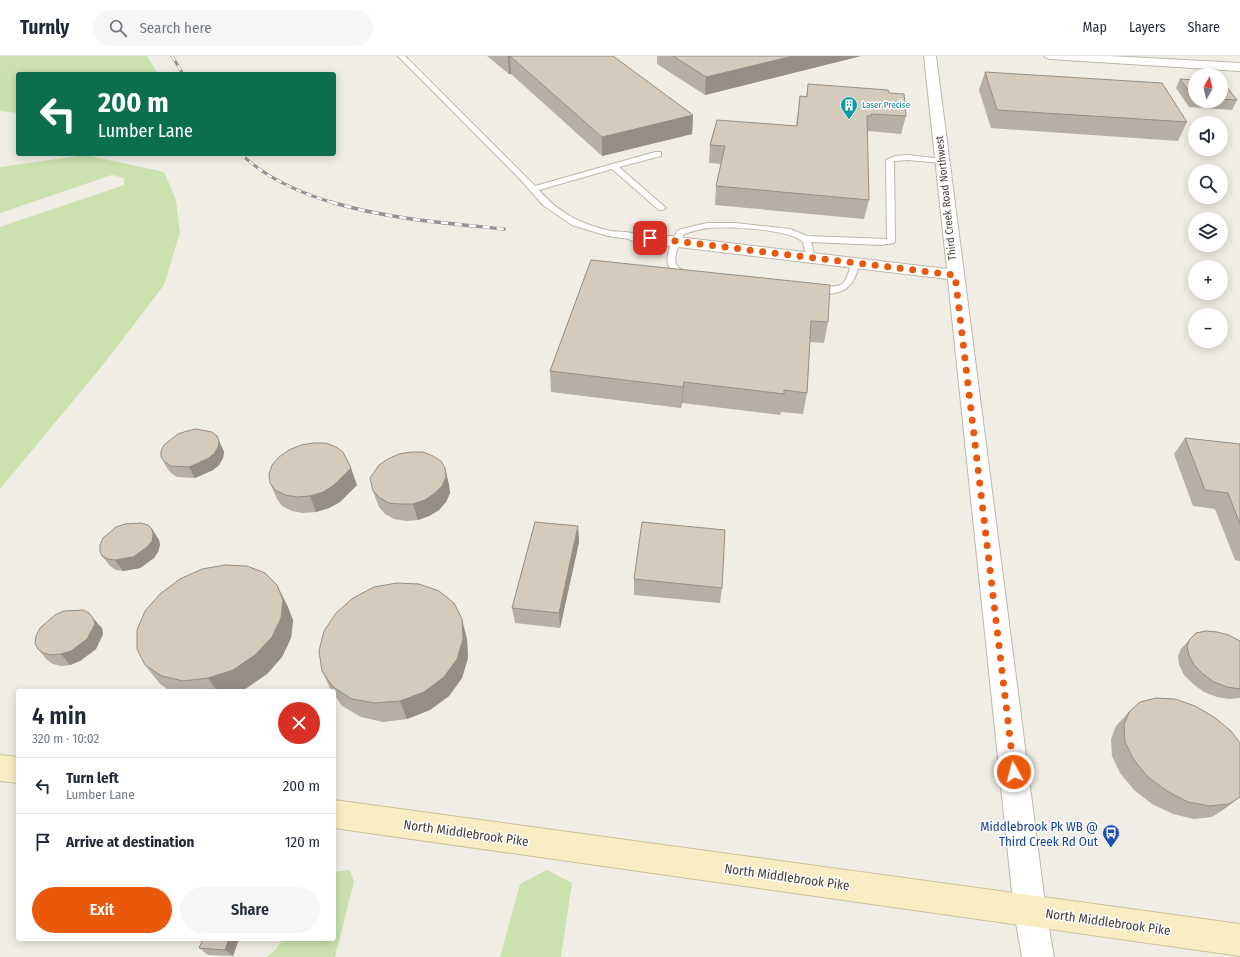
<!DOCTYPE html>
<meta charset="utf-8">
<style>
:root{--surface:#fff;--page:#f6f6f7;--text:#1f2937;--muted:#747a83;--line:#e0e1e3;--accent:#ea580c}
body{margin:0;font-family:"Fira Sans Condensed",sans-serif;background:var(--page);color:var(--text);height:100vh;display:flex;flex-direction:column;font-size:15px;white-space:nowrap}
*{box-sizing:border-box;margin:0}
p{font-size:13px;color:var(--muted)}
.icon{flex:none;width:22px;height:22px;fill:none;stroke:currentColor;stroke-width:2;stroke-linecap:round;stroke-linejoin:round}
.map{position:relative;flex:1;overflow:hidden}
.details{position:absolute;left:16px;top:633px;width:320px;height:252px;display:flex;flex-direction:column;background:var(--surface);border-radius:4px;box-shadow:0 2px 10px #0003}
.details>*{flex:none}
.guide{position:absolute;left:16px;top:16px;width:320px;height:84px;border-radius:4px;box-shadow:0 2px 10px #0003;background:#0b6e4f;color:#fff;overflow:hidden}
.needle{width:26px;rotate:8deg}
.controls{position:absolute;left:1188px;top:12px;display:grid;gap:8px}
.controls a{display:grid;place-items:center;width:40px;height:40px;border-radius:50%;background:var(--surface);box-shadow:0 2px 10px #0003;font-size:20px}
.pin{position:absolute;display:grid;place-items:center;width:34px;height:34px;color:#fff;margin:-17px;border-radius:8px;box-shadow:0 2px 6px #0006}
.me{position:absolute;width:44px;margin:-22px;rotate:353deg;stroke-linejoin:round;filter:drop-shadow(0 0 3px #0008)}
.turn{display:flex;align-items:center;gap:14px;height:84px;padding:0 16px;font-size:18px}
.turn .icon{width:52px;height:52px;stroke-width:2.5}
.turn b{display:block;font-size:28px;line-height:34px}
.round{display:grid;place-items:center;flex:none;width:42px;height:42px;border-radius:21px;background:var(--page)}
.headline{display:flex;align-items:center;justify-content:space-between;height:68px;padding:0 16px}
h1{font-size:24px;font-weight:600;line-height:30px}
.button{display:flex;gap:8px;margin-top:auto;padding:8px 16px}
.button a{flex:1;height:46px;border-radius:24px;background:var(--accent);color:#fff;font-size:16px;font-weight:600;line-height:46px;text-align:center}
.button a+a{background:var(--page);color:var(--text)}
ul{padding:0;list-style:none}
li{display:flex;align-items:center;gap:12px;height:56px;padding:0 16px;border-top:1px solid var(--line)}
li div{flex:1}
li b{display:block;font-size:15px}
li em{font-style:normal}
header{display:flex;align-items:center;gap:24px;box-sizing:border-box;height:56px;padding:0 20px;background:var(--surface);border-bottom:1px solid var(--line)}
header strong{font-size:19px}
nav{display:flex;gap:22px;margin-inline-start:auto;font-size:14px}
.search{width:280px;height:36px;background:var(--page);display:flex;align-items:center;gap:10px;box-sizing:border-box;padding:0 14px;border-radius:22px;color:var(--muted);font-size:15px}
.map>svg:first-child{display:block}
.green{fill:#cbe2af}
.lines{fill:none;stroke-linecap:round;stroke-linejoin:round}
.lane-casing{stroke:#beb7aa;stroke-width:2}
.street-casing{stroke:#beb7aa;stroke-width:2}
.secondary-casing{stroke:#cdc096;stroke-width:2}
.lane{fill:#fff;fill-rule:evenodd}
.street{fill:#fff;fill-rule:evenodd}
.secondary{fill:#faedc4;fill-rule:evenodd}
.rail-far1-casing{stroke:#939393;stroke-width:3}
.rail-casing{stroke:#939393;stroke-width:3.5}
.rail-far1{stroke:#fff;stroke-width:2;stroke-dasharray:5.5;stroke-linecap:butt}
.rail{stroke:#fff;stroke-width:2.5;stroke-dasharray:7;stroke-linecap:butt}
.wall{fill:#b6afa3}
.shaded-wall{fill:#948e84}
.building{fill:#d4cbbd;stroke:#948e84}
.route{stroke:#ea580c;stroke-width:7;stroke-dasharray:0 12.6}
.labels{text-anchor:middle;dominant-baseline:central;stroke-width:3;stroke-linejoin:round;paint-order:stroke}
.far-culture-label{font-size:9px;fill:#0d838f;stroke:#fff;text-anchor:start}
.street-label{font-size:11px;fill:#423d34;stroke:#fff}
.near-transit-label{font-size:13px;fill:#164399;stroke:#fff;text-anchor:end}
.near-street-label{font-size:13px;fill:#423d34;stroke:#fff}
</style>
<header>
<strong>Turnly</strong>
<div class="search"><svg class="icon" aria-label="search" viewBox="0 0 24 24"><circle cx="10" cy="10" r="6"/><path d="M15 15l6 6"/></svg>Search here</div>
<nav><a>Map</a><a>Layers</a><a>Share</a></nav>
</header>
<div class="map">
<svg width="1240" height="901" viewBox="0 0 1240 901">
<rect width="100%" height="100%" fill="#f0ede4"/>
<g class="green">
<path d="M0,0h147l11,18h-140v39l-18,-2z"/>
<path d="M85,99l79,17 12,28 4,32 -16,53 -58,76 -106,128v-262l124,-42v-7l-12,-3 -112,38v-46z"/>
<path d="M350,814l4,12 -19,75h-68l9,-8 7,-10h51v-67z"/>
<path d="M547,814l25,13 -11,74h-61l20,-73z"/>
</g>
<g class="lines">
<g class="lane-casing">
<g id="lane">
<path d="M398,0h7l130,130 120,-34h6v4l-42,11 47,41 -4,2h-3l-47,-41 -73,21c20,23 40,33 68,40 10,3 26,0 33,7l-4,3 -28,-4 -36,-11 -29,-20 -24,-27z"/>
<path d="M908,99l34,4 4,2 -4,2 -34,-3 -14,1 1,80 -1,2 -12,2 -71,-3 4,16 -4,3 -4,-3 -4,-16c-14,-13 -75,-16 -94,-14 -9,1 -17,3 -25,6 -4,8 -14,27 -5,34 4,3 9,3 13,4l2,2 -2,2c-4,1 -8,0 -12,-1 -22,-6 -10,-32 -2,-45l29,-7h28l55,6 17,7 80,3 -1,-79 9,-4z"/>
<path d="M855,204l4,3c-4,27 -21,35 -47,29l-2,-2 2,-2c23,-6 32,9 39,-25z"/>
</g>
</g>
<g class="street-casing">
<g id="street">
<path d="M924,0h12l110,855 8,46h-32l-8,-46 -66,-632 -312,-37 -6,-2 -2,-3 2,-3 6,-2 311,37z"/>
<path d="M1044,0h66l130,7v8l-190,-12 -4,-1z"/>
</g>
</g>
<g class="secondary-casing">
<g id="secondary">
<path d="M0,699l18,2v26l-18,-2z"/>
<path d="M334,744l906,124v32l-906,-128z"/>
</g>
</g>
<use href="#lane" class="lane"/>
<use href="#street" class="street"/>
<use href="#secondary" class="secondary"/>
<g class="rail-far1-casing">
<g id="rail-far1">
<path d="M172,0l11,18"/>
<path d="M241,98c26,25 59,39 93,49"/>
</g>
</g>
<g class="rail-casing">
<path id="rail" d="M331,146c56,17 115,21 173,27"/>
</g>
<use href="#rail-far1" class="rail-far1"/>
<use href="#rail" class="rail"/>
</g>
<g class="wall">
<path d="M487,0h126l80,59 -1,19 -90,22 -91,-82h-2z"/>
<path d="M657,0h204l-156,39 -48,-31z"/>
<path d="M985,16l202,50 -9,19 -187,-13 -12,-38z"/>
<path d="M1180,23l15,1v21h26v-20l16,19 -5,10 -43,-3 -13,-19z"/>
<path d="M808,28l81,9 17,23 -5,18 -33,-3 -1,3 2,66 -5,19 -149,-14 1,-19 5,-22 -12,-1 1,-18 86,-19 4,-30 6,1z"/>
<path d="M591,204l237,62 -4,21 -14,-1 -3,51 -4,21 -22,-2 -1,3 -98,-12 -1,5 -130,-16 -1,-21z"/>
<path d="M1185,382l55,6v117l-5,-1 -20,-51 -22,-3 -19,-52z"/>
<path d="M222,391l2,5 -1,6 -4,7 -6,5 -18,8 -18,-1 -6,-4 -4,-5 -6,-11z"/>
<path d="M445,412l4,17 1,8 -4,9 -7,8 -10,6 -11,4 -12,1 -12,-2 -9,-5 -6,-7 -6,-16z"/>
<path d="M270,427l87,2 -17,17 -11,6 -13,4 -13,1 -11,-2 -10,-5 -5,-7z"/>
<path d="M578,470l1,16 -19,86 -45,-5 -3,-15z"/>
<path d="M152,473l7,11 1,5 -2,7 -4,6 -14,10 -17,3 -7,-1 -6,-4 -8,-10z"/>
<path d="M634,523l88,9 -2,15 -86,-8z"/>
<path d="M287,549l6,15 -2,18 -9,19 -15,17 -22,15 -6,2h-69l-10,-7 -15,-19z"/>
<path d="M102,572l1,6 -7,15 -16,12 -10,4 -9,1 -8,-2 -6,-4 -9,-11z"/>
<path d="M467,583l1,19 -6,20 -13,18 -19,14 -23,9 -24,3 -22,-5 -19,-11 -8,-12v-3h-2l-1,-1 -9,-19z"/>
<path d="M1190,583l50,2v57l-11,1 -12,-2 -13,-5 -11,-8 -9,-9 -5,-10 -1,-9 3,-7z"/>
<path d="M1129,656l111,85 -15,11 -13,9 -18,2 -21,-5 -21,-10 -18,-14 -14,-17 -8,-17 -1,-17 5,-13z"/>
<path d="M239,883l-6,17 -25,-1 -9,-7z"/>
</g>
<g class="shaded-wall">
<path d="M510,0l1,18h-2l-1,-17z"/>
<path d="M793,0h68l-156,39 1,-18z"/>
<path d="M693,59l-1,19 -90,22v-19z"/>
<path d="M684,326l-2,21 -1,5 2,-21z"/>
<path d="M217,380l7,16 -1,6 -4,7 -6,5 -18,8 -6,-11z"/>
<path d="M351,412l6,17 -17,17 -11,6 -13,4 -6,-16z"/>
<path d="M445,412l4,17 1,8 -4,9 -7,8 -10,6 -11,4 -5,-16z"/>
<path d="M578,470l1,16 -19,86 -1,-15z"/>
<path d="M152,473l7,11 1,5 -2,7 -4,6 -14,10 -17,3 -8,-11z"/>
<path d="M277,529l10,20 6,15 -2,18 -9,19 -15,17 -22,15 -6,2h-22l-9,-13z"/>
<path d="M93,562l9,10 1,6 -7,15 -16,12 -10,4 -9,-11z"/>
<path d="M462,563l5,20 1,19 -6,20 -13,18 -19,14 -23,9 -7,-18z"/>
<path d="M1240,741l-15,11 -13,9 17,-13z"/>
<path d="M229,883h10l-6,17 -8,-6z"/>
</g>
<g class="building">
<path d="M507,0h106l80,59 -91,22 -92,-81 -2,1z"/>
<path d="M673,0h120l-87,21z"/>
<path d="M985,16l177,11 25,39 -190,-12z"/>
<path d="M1180,23l15,1v18h-1z"/>
<path d="M1221,25h1l15,19 -16,-1z"/>
<path d="M808,28l80,6 1,3 15,1 2,22 -35,-2v2h-4l2,84 -153,-14 9,-40 -15,-1 7,-25 80,6 3,-30 7,1z"/>
<path d="M591,204l239,25 -2,37 -17,-1 -4,72 -23,-3v4l-100,-12 -1,5 -133,-16z"/>
<path d="M196,373l16,3 5,4 2,5 -1,6 -4,7 -7,5 -18,8 -18,-1 -6,-4 -4,-5v-6l3,-6 14,-11 9,-3z"/>
<path d="M1185,382l55,6v80l-12,-31 -23,-3z"/>
<path d="M313,387h13l10,4 7,5 8,16 -17,17 -11,7 -13,4 -13,1 -12,-2 -10,-5 -5,-7 -1,-9 3,-9 7,-8 10,-7 12,-5z"/>
<path d="M411,396h12l10,4 8,5 4,7 1,9 -4,9 -7,7 -10,7 -12,4h-12l-12,-1 -9,-5 -7,-7 -3,-13 9,-13 9,-6 11,-5z"/>
<path d="M535,466l43,4 -19,87 -47,-5z"/>
<path d="M642,466l83,8 -3,58 -88,-9z"/>
<path d="M141,467l7,2 4,4 1,5 -1,7 -5,6 -14,10 -18,3 -7,-1 -6,-3 -2,-5v-6l3,-7 13,-11 9,-3z"/>
<path d="M225,509l22,1 18,7 12,12 6,15 -2,18 -9,19 -17,18 -22,15 -25,8 -25,3 -21,-5 -17,-11 -8,-16v-19l8,-19 15,-17 20,-15 22,-10z"/>
<path d="M397,527l22,1 20,7 15,12 8,16 1,20 -6,20 -13,18 -20,15 -24,9 -25,2 -23,-4 -19,-12 -11,-16 -3,-20 5,-20 12,-18 17,-15 21,-11z"/>
<path d="M83,554l6,3 4,5 2,6 -8,15 -16,12 -10,3 -10,1 -8,-2 -5,-4 -3,-5 1,-8 4,-8 15,-13 9,-4z"/>
<path d="M1206,575l11,1 12,3 11,6v48l-13,-2 -13,-5 -11,-8 -9,-9 -5,-10 -2,-9 3,-7 6,-6z"/>
<path d="M1156,642l19,1 20,7 19,11 17,14 9,12v54l-11,7 -19,2 -22,-4 -21,-11 -19,-14 -14,-17 -9,-18 -1,-17 5,-13 11,-10z"/>
<path d="M203,883h26l-4,11 -26,-2z"/>
</g>
<g class="lines">
<path class="route" d="M650,182l305,37 59,497"/>
</g>
<defs>
<g id="building-pin" transform="scale(0.9)"><path d="M0 17L-7.5 6A9.5 9.5 0 1 1 7.5 6Z" fill="#0f9aa8" stroke="#fff"/><path d="M-4-6H4V6H1V3H-1V6H-4ZM-2.5-4.3h1.7v1.8h-1.7ZM.8-4.3h1.7v1.8H.8ZM-2.5-1h1.7V.8h-1.7ZM.8-1h1.7V.8H.8Z" fill="#fff"/></g>
<g id="bus-pin" transform="scale(0.9)"><path d="M0 17L-7.5 6A9.5 9.5 0 1 1 7.5 6Z" fill="#1a4fb4" stroke="#fff"/><path d="M-5-6H5V4H4V6H2V4H-2V6H-4V4H-5ZM-3.5-4V0h7V-4ZM-3.5 1.2v1.5H-2V1.2ZM2 1.2v1.5H3.5V1.2Z" fill="#fff"/></g>
</defs>
<g fill-rule="evenodd">
<use href="#building-pin" x="849" y="49"/>
<use href="#bus-pin" x="1111" y="777"/>
</g>
<g class="labels">
<g class="far-culture-label">
<text x="862" y="49">Laser Precise</text>
</g>
<g class="street-label">
<text transform="translate(946 142) rotate(-96)">Third Creek Road Northwest</text>
</g>
<g class="near-transit-label">
<text x="1098" y="770">Middlebrook Pk WB @<tspan x="1098" dy="15">Third Creek Rd Out</tspan></text>
</g>
<g class="near-street-label">
<text transform="translate(466 777) rotate(8)">North Middlebrook Pike</text>
<text transform="translate(787 821) rotate(8)">North Middlebrook Pike</text>
<text transform="translate(1108 866) rotate(8)">North Middlebrook Pike</text>
</g>
</g>
</svg>
<div class="controls">
<a><svg class="needle" viewBox="-14 -14 28 28"><path d="M0-13l5 13h-10z" fill="#e53935"/><path d="M0 13l5-13h-10z" fill="#747a83"/></svg></a>
<a><svg class="icon" aria-label="sound" viewBox="0 0 24 24"><path d="M4 9h4l5-4v14l-5-4H4zM17 9q2 3 0 6"/></svg></a>
<a><svg class="icon" aria-label="search" viewBox="0 0 24 24"><circle cx="10" cy="10" r="6"/><path d="M15 15l6 6"/></svg></a>
<a><svg class="icon" aria-label="layers" viewBox="0 0 24 24"><path d="M12 4l9 5-9 5-9-5zM3 14l9 5 9-5"/></svg></a>
<a>+</a>
<a>−</a>
</div>
<div class="pin" style="left:650px;top:182px;background:#d93025"><svg class="icon" aria-label="arrive" viewBox="0 0 24 24"><path d="M6 21V4h12l-3 4 3 4H6"/></svg></div>
<svg class="me" style="left:1014px;top:716px" viewBox="-20 -20 40 40"><circle r="17" fill="#ea580c" stroke="#fff" stroke-width="3"/><path d="M0-11L8 9 0 5-8 9z" fill="#fff"/></svg>
<div class="guide">
<div class="turn"><svg class="icon" aria-label="left" viewBox="0 0 24 24"><path d="M17 20v-9H6M10 6l-5 5 5 5"/></svg><div><b>200 m</b>Lumber Lane</div></div>
</div>
<section class="details">
<div class="headline"><div><h1>4 min</h1><p>320 m · 10:02</p></div><a class="round" style="background:#d93025;color:#fff"><svg class="icon" aria-label="close" viewBox="0 0 24 24"><path d="M6 6l12 12M18 6L6 18"/></svg></a></div>
<ul>
<li><svg class="icon" aria-label="left" viewBox="0 0 24 24"><path d="M17 20v-9H6M10 6l-5 5 5 5"/></svg><div><b>Turn left</b><p>Lumber Lane</p></div><em>200 m</em></li>
<li><svg class="icon" aria-label="arrive" viewBox="0 0 24 24"><path d="M6 21V4h12l-3 4 3 4H6"/></svg><div><b>Arrive at destination</b></div><em>120 m</em></li>
</ul>
<div class="button"><a>Exit</a><a>Share</a></div>
</section>
</div>
